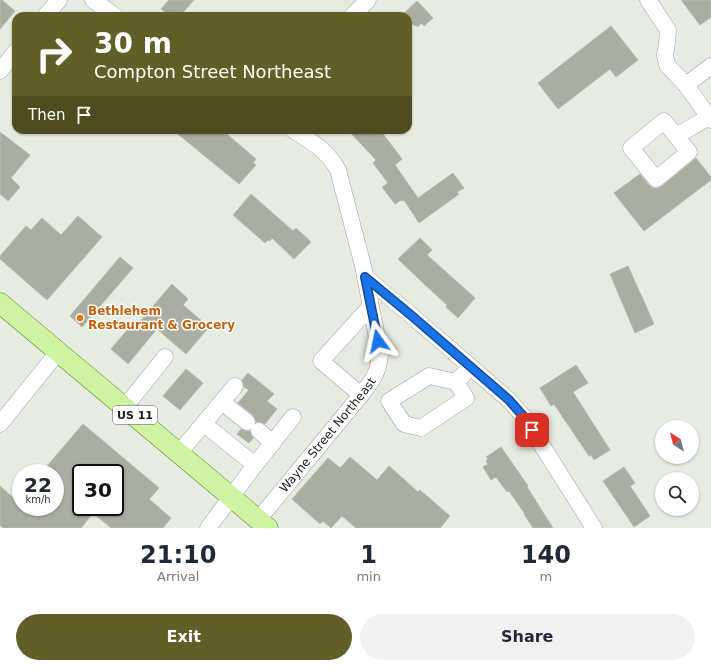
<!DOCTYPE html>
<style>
:root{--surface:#fff;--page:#f2f2f3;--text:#1f2937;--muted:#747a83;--accent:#625e27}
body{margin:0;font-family:"DejaVu Sans",sans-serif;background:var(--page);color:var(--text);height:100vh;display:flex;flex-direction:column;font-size:15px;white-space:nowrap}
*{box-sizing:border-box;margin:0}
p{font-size:13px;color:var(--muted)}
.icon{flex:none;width:22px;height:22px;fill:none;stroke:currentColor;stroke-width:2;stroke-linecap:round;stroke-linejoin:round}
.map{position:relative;height:528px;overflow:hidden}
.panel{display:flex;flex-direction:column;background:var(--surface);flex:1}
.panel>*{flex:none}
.hud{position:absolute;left:12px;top:12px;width:400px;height:122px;border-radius:12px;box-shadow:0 1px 3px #0004;background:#625e27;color:#fff;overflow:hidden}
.needle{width:26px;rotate:324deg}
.controls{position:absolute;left:655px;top:420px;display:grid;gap:8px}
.controls a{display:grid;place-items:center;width:44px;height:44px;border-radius:50%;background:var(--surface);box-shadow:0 1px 3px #0004;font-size:20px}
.speed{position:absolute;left:12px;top:464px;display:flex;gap:8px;font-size:20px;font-weight:700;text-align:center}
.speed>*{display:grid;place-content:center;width:52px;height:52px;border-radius:50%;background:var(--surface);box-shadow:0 1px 3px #0004;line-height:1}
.speed small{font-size:10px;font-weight:400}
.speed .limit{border:2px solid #111;border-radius:6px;background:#fff;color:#111}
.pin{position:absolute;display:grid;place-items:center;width:34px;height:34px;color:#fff;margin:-17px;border-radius:8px;box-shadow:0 2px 6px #0006}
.me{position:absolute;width:44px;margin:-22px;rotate:348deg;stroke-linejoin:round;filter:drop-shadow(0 0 3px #0008)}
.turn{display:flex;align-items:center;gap:14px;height:84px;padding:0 16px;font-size:18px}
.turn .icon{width:52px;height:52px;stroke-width:2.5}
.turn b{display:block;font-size:28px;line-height:34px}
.then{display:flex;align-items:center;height:38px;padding:0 16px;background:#0003;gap:8px;font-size:15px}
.eta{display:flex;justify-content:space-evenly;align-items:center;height:68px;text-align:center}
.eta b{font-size:24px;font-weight:800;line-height:28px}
.primary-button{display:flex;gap:8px;margin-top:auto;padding:8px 16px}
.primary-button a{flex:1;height:46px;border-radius:24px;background:var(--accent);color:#fff;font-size:16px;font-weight:800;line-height:46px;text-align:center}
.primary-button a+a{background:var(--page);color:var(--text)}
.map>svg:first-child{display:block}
.building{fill:#aaaea2;stroke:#b6bca7;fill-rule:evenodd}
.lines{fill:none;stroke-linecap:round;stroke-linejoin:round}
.minor-casing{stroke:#a0a0a0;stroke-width:17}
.major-casing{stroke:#46850f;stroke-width:21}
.minor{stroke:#fff;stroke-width:16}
.major{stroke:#cff2a3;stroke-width:20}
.route-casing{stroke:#114b97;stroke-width:10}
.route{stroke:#1a73e8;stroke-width:7}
.food-dot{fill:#e8710a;stroke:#fff;stroke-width:1.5}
.labels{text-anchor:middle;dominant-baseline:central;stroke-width:3;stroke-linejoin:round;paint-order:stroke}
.shield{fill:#fff;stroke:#606060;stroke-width:1}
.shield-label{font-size:11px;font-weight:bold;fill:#1c1c1c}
.food-label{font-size:12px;font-weight:bold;fill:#c56008;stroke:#fff;text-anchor:start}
.street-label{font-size:12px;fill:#1c1c1c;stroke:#fff}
</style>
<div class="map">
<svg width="711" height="528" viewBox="0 0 711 528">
<rect width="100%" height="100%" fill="#e7ece3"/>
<g class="building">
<path d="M0,0h2l13,11 -15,18z"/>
<path d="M169,0h25l-14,16h-10l-9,-7z"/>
<path d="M681,0h30v17l-11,8z"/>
<path d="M417,1l16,17 -9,8 -2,-3 -5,4 -1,-2 -1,1 -7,-7v-3h-3l-2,-2z"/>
<path d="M611,26l27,34 -22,17 -6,-8 -52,40 -20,-26z"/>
<path d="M173,130h49l34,29 -3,4 3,2 -17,19z"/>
<path d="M348,130h32l22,29 -7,6 23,33 35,-25 11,15 -7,4 2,2 -40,29 -15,-23 -2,1 -1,-1 -6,4 -13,-17 6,-4 -15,-20 3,-3z"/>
<path d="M0,132l30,23 -19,23 9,9 -12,14 -8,-7z"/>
<path d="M696,158l15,19v3l-67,51 -30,-38 26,-19 9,11 4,3h5l4,-2z"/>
<path d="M251,194l42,37 3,-3 15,14 -17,17 -22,-21 -2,3 -2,-1 -3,3 -32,-28z"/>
<path d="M78,216l24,21 -55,63 -47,-41v-3l26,-30 5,4 11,-12 19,17z"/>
<path d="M420,238l12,12 -5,5 48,43 -17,20 -12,-11 1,-2 -25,-23 -24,-23z"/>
<path d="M120,257l13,11 -51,59 -12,-11z"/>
<path d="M628,266l26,58 -19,9 -25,-59z"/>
<path d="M172,284l16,15 -5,6 26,22 -23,27 -29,-25 -29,35 -17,-15 23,-27 3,3z"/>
<path d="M576,365l12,18 -15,9 37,58 -16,10 -3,-5 -2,1 -35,-52 -3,2 -11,-18z"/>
<path d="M186,369l17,14 -23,27 -17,-14z"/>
<path d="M248,373l26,21 -7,7 10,8 -12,15 -4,-2h-5l-3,-7 -15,-12 11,-13 -5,-3 -2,-7z"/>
<path d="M83,424l76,64 -10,11 22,19 -8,10h-52l-18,-15 -12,15h-78l-3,-3v-39l21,19v2h34v-34h-14zM81,473h34v34h-34z"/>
<path d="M241,429l4,2h5l3,7 -4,5 -12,-9z"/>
<path d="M501,447l27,39 -1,1 26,41h-20l-9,-14h1l-16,-23 -2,1 -11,-15 -5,3 -3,-5 -5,-8 5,-3 -2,-3 2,-2 -2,-2z"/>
<path d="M350,457l27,23 12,-14 29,26 2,-2 30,26 -10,12h-84l-14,-12 -11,12 -8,-7 -3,3 -28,-25 36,-41 12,10z"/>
<path d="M624,467l11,16 -5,3 20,30 -16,11 -31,-46z"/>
</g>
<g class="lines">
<g class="minor-casing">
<g id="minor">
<path d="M93,0l22,16"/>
<path d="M648,0l20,30 -1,13 -2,12 2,10 19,20 25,35"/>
<path d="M45,16l14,-16"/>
<path d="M352,16l16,-16"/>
<path d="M0,71l16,-20"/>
<path d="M686,85l25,-19"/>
<path d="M676,136l-12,-15 -33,27 25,31 33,-27 -13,-16 33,-19"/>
<path d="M365,277l47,39 97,84 15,17 70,111"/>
<path d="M456,382l-27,-6 -40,25 15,23 17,4 45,-30 -10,-16 15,-15"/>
<path d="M361,395l-40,-34 49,-54"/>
<path d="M222,402l25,20"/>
<path d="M125,407l40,-50"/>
<path d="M0,424l58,-72"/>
<path d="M204,424l51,41 -47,63"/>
<path d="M259,431l14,12"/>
<path d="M179,453l56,-67"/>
<path d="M255,465l38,-48"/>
<path id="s1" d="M258,520l103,-125c12,-15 18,-23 19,-42l-17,-87 -25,-96c-12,-21 -26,-28 -45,-40"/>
</g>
</g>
<g class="major-casing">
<path id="major" d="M0,303l268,225"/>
</g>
<use href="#minor" class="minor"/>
<use href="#major" class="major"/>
</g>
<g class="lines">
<g class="route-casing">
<path id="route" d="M378,341l-13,-64 47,39 97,84 15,17 8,13"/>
</g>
<use href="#route" class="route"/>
</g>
<circle class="food-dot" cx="80" cy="318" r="4"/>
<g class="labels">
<rect class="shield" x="113" y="406" width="44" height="18" rx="3"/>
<g class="shield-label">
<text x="135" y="415">US 11</text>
</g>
<g class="food-label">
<text x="88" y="311">Bethlehem<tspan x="88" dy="14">Restaurant &amp; Grocery</tspan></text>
</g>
<g class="street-label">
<text stroke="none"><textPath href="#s1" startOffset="110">Wayne Street Northeast</textPath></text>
</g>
</g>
</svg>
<div class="controls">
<a><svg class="needle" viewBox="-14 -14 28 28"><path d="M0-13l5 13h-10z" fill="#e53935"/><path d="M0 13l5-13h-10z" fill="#747a83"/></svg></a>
<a><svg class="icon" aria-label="search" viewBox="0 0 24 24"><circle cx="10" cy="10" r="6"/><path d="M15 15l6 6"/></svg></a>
</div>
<div class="speed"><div>22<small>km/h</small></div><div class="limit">30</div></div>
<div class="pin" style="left:532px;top:430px;background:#d93025"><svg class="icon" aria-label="arrive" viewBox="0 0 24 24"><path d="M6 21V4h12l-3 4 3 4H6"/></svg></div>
<svg class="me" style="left:378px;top:341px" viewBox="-20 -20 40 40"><path d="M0-17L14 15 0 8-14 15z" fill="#1a73e8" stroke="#fff" stroke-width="4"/></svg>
<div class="hud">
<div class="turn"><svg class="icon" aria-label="right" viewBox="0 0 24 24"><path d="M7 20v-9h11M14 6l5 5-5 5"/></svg><div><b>30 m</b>Compton Street Northeast</div></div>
<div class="then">Then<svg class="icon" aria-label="arrive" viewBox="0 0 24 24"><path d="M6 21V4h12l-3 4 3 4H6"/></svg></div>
</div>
</div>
<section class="panel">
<div class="eta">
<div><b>21:10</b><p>Arrival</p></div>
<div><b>1</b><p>min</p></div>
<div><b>140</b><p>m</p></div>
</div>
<div class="primary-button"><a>Exit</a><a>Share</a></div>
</section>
